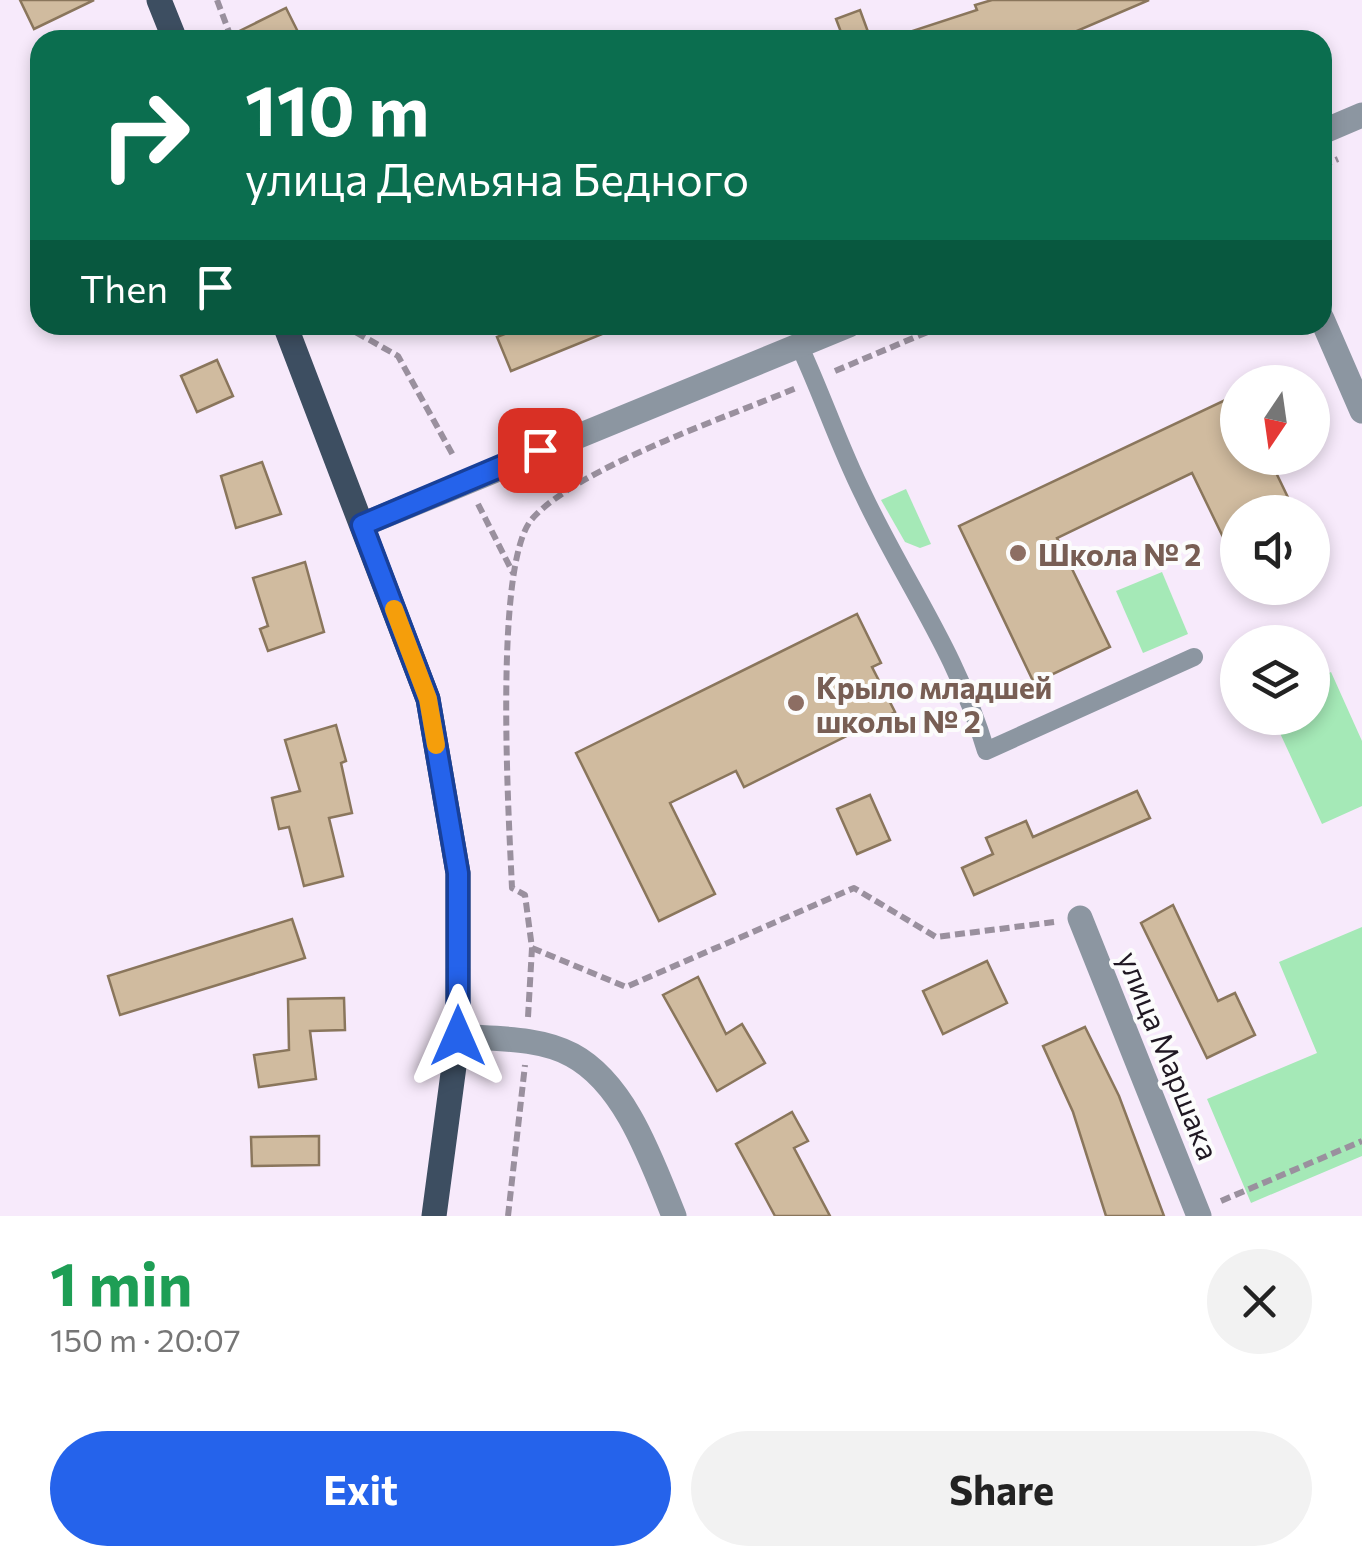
<!DOCTYPE html>
<meta charset="utf-8">
<style>
:root{--surface:#fff;--page:#f2f2f2;--text:#222;--muted:#767676;--accent:#2563eb}
body{margin:0;font-family:Commissioner,sans-serif;background:var(--page);color:var(--text);height:100vh;display:flex;flex-direction:column;font-size:38px;white-space:nowrap}
*{box-sizing:border-box;margin:0}
p{font-size:32px;color:var(--muted)}
.icon{flex:none;width:55px;height:55px;fill:none;stroke:currentColor;stroke-width:2;stroke-linecap:round;stroke-linejoin:round}
.map{position:relative;height:1216px;overflow:hidden}
.panel{display:flex;flex-direction:column;background:var(--surface);flex:1}
.panel>*{flex:none}
.banner{position:absolute;left:30px;top:30px;width:1302px;height:305px;border-radius:30px;box-shadow:0 5px 15px #0003;background:#0b6e4f;color:#fff;overflow:hidden}
.needle{width:65px;rotate:193deg}
.buttons{position:absolute;left:1220px;top:365px;display:grid;gap:20px}
.buttons a{display:grid;place-items:center;width:110px;height:110px;border-radius:50%;background:var(--surface);box-shadow:0 5px 15px #0003;font-size:50px}
.pin{position:absolute;display:grid;place-items:center;width:85px;height:85px;color:#fff;margin:-42px;border-radius:20px;box-shadow:0 5px 15px #0006}
.me{position:absolute;width:110px;margin:-55px;rotate:0deg;stroke-linejoin:round;filter:drop-shadow(0 0 8px #0008)}
.turn{display:flex;align-items:center;gap:35px;height:210px;padding:0 50px;font-size:45px}
.turn .icon{width:130px;height:130px;stroke-width:2.5}
.turn b{display:block;font-size:70px;line-height:85px}
.then{display:flex;align-items:center;height:95px;padding:0 50px;background:#0003;gap:20px;font-size:38px}
.round{display:grid;place-items:center;flex:none;width:105px;height:105px;border-radius:52px;background:var(--page)}
.headline{display:flex;align-items:center;justify-content:space-between;height:170px;padding:0 50px}
h1{font-size:60px;font-weight:700;line-height:75px;color:#1e9e55}
.cta{display:flex;gap:20px;margin-top:auto;padding:20px 50px}
.cta a{flex:1;height:115px;border-radius:60px;background:var(--accent);color:#fff;font-size:40px;font-weight:700;line-height:115px;text-align:center}
.cta a+a{background:var(--page);color:var(--text)}
.map>svg:first-child{display:block}
.green{fill:#a5e9b7}
.building{fill:#d0bb9f;stroke:#8a765c;stroke-width:2.5}
.lines{fill:none;stroke-linecap:round;stroke-linejoin:round}
.path{stroke:#9a909e;stroke-width:6;stroke-dasharray:10 5;stroke-linecap:butt}
.lane{stroke:#8c96a1;stroke-width:18}
.street{stroke:#8c96a1;stroke-width:25}
.primary{stroke:#3d4e61;stroke-width:25}
.route-casing{stroke:#184099;stroke-width:25}
.route{stroke:#2563eb;stroke-width:18}
.slow{stroke:#f59e0b;stroke-width:18}
.education-dot{fill:#8d6e63;stroke:#fcfcfc;stroke-width:4}
.labels{text-anchor:middle;dominant-baseline:central;stroke-width:8;stroke-linejoin:round;paint-order:stroke}
.education-label{font-size:30px;font-weight:bold;fill:#785e54;stroke:#fcfcfc;text-anchor:start}
.street-label{font-size:30px;fill:#201823;stroke:#fcfcfc}
</style>
<div class="map">
<svg width="1362" height="1216" viewBox="0 0 1362 1216">
<rect width="100%" height="100%" fill="#f7eafb"/>
<g class="green">
<path d="M906,489l25,55 -11,4 -15,-6 -24,-42z"/>
<path d="M1162,572l26,62 -45,19 -27,-62z"/>
<path d="M1331,672l31,69v65l-40,18 -49,-106h39l1,-38z"/>
<path d="M1362,927v229l-111,47 -44,-104 110,-46 -38,-91z"/>
</g>
<g class="building">
<path d="M20,0h74l-60,29z"/>
<path d="M992,0h157l-93,40h-155l-1,-5 77,-25 -2,-5z"/>
<path d="M286,8l16,32h-81z"/>
<path d="M860,10l11,30h-27l-8,-21z"/>
<path d="M528,325h94v1l-111,45 -14,-34z"/>
<path d="M217,360l16,36 -36,16 -16,-36z"/>
<path d="M1238,394v64h31l26,54h-57v56l-46,-95 -135,65 53,109 -76,36 -75,-157z"/>
<path d="M262,462l19,52 -45,14 -15,-52z"/>
<path d="M305,562l19,70 -56,19 -8,-22 8,-3 -15,-48z"/>
<path d="M857,614l24,49 -9,4 23,45 -151,75 -8,-16 -66,32 45,91 -56,27 -83,-168z"/>
<path d="M336,725l10,36 -5,2 11,50 -23,5 14,58 -39,10 -15,-59 -10,2 -7,-31 28,-7 -15,-51z"/>
<path d="M1137,791l13,27 -176,77 -12,-27 31,-14 -7,-16 40,-17 7,16z"/>
<path d="M870,795l20,45 -33,14 -20,-45z"/>
<path d="M1173,905l45,96 17,-8 20,42 -48,23 -66,-135z"/>
<path d="M292,919l13,39 -185,57 -12,-39z"/>
<path d="M987,961l20,42 -64,31 -20,-43z"/>
<path d="M698,977l28,57 16,-10 23,39 -48,28 -54,-96z"/>
<path d="M344,998l1,32 -35,1 6,48 -57,8 -5,-32 35,-5 -1,-51z"/>
<path d="M1085,1027l34,69 45,120h-58l-33,-104 -30,-66z"/>
<path d="M792,1112l16,29 -14,7 36,68h-55l-39,-72z"/>
<path d="M319,1136v29l-67,1 -1,-29z"/>
</g>
<g class="lines">
<g class="path">
<path d="M217,0l15,40"/>
<path d="M1322,166l16,-7"/>
<path d="M343,325l55,31 56,101"/>
<path d="M835,371l109,-46"/>
<path d="M478,504l35,69"/>
<path d="M532,948l94,39 228,-99 82,49 118,-15"/>
<path d="M528,1017l4,-69 -7,-53 -13,-7c-3,-67 -19,-324 20,-369 46,-52 196,-102 264,-131"/>
<path d="M1221,1201l141,-60"/>
<path d="M508,1216l17,-151"/>
</g>
<path class="lane" d="M799,345c23,49 40,101 64,149 43,91 94,158 123,257l208,-94"/>
<g class="street">
<path d="M1322,132l40,-17"/>
<path d="M1322,319l40,92"/>
<path d="M362,525l487,-200"/>
<path d="M1080,918l119,298"/>
<path d="M458,1036c36,3 81,1 114,19 54,29 80,107 102,161"/>
</g>
<g class="primary">
<path d="M159,0l16,40"/>
<path d="M285,325l143,374 30,174v163l-24,180"/>
</g>
</g>
<g class="lines">
<g class="route-casing">
<path id="route" d="M458,1036v-163l-30,-174 -66,-174 178,-75"/>
</g>
<use href="#route" class="route"/>
<path class="slow" d="M394,609l34,90 8,46"/>
</g>
<g class="education-dot">
<circle cx="1018" cy="553" r="10"/>
<circle cx="796" cy="703" r="10"/>
</g>
<g class="labels">
<g class="education-label">
<text x="1038" y="553">Школа № 2</text>
<text x="816" y="686">Крыло младшей<tspan x="816" dy="34">школы № 2</tspan></text>
</g>
<g class="street-label">
<text transform="translate(1170 1055) rotate(68)">улица Маршака</text>
</g>
</g>
</svg>
<div class="buttons">
<a><svg class="needle" viewBox="-14 -14 28 28"><path d="M0-13l5 13h-10z" fill="#e53935"/><path d="M0 13l5-13h-10z" fill="#767676"/></svg></a>
<a><svg class="icon" aria-label="sound" viewBox="0 0 24 24"><path d="M4 9h4l5-4v14l-5-4H4zM17 9q2 3 0 6"/></svg></a>
<a><svg class="icon" aria-label="layers" viewBox="0 0 24 24"><path d="M12 4l9 5-9 5-9-5zM3 14l9 5 9-5"/></svg></a>
</div>
<div class="pin" style="left:540px;top:450px;background:#d93025"><svg class="icon" aria-label="arrive" viewBox="0 0 24 24"><path d="M6 21V4h12l-3 4 3 4H6"/></svg></div>
<svg class="me" style="left:458px;top:1036px" viewBox="-20 -20 40 40"><path d="M0-17L14 15 0 8-14 15z" fill="#2563eb" stroke="#fff" stroke-width="4"/></svg>
<div class="banner">
<div class="turn"><svg class="icon" aria-label="right" viewBox="0 0 24 24"><path d="M7 20v-9h11M14 6l5 5-5 5"/></svg><div><b>110 m</b>улица Демьяна Бедного</div></div>
<div class="then">Then<svg class="icon" aria-label="arrive" viewBox="0 0 24 24"><path d="M6 21V4h12l-3 4 3 4H6"/></svg></div>
</div>
</div>
<section class="panel">
<div class="headline"><div><h1>1 min</h1><p>150 m · 20:07</p></div><a class="round"><svg class="icon" aria-label="close" viewBox="0 0 24 24"><path d="M6 6l12 12M18 6L6 18"/></svg></a></div>
<div class="cta"><a>Exit</a><a>Share</a></div>
</section>
